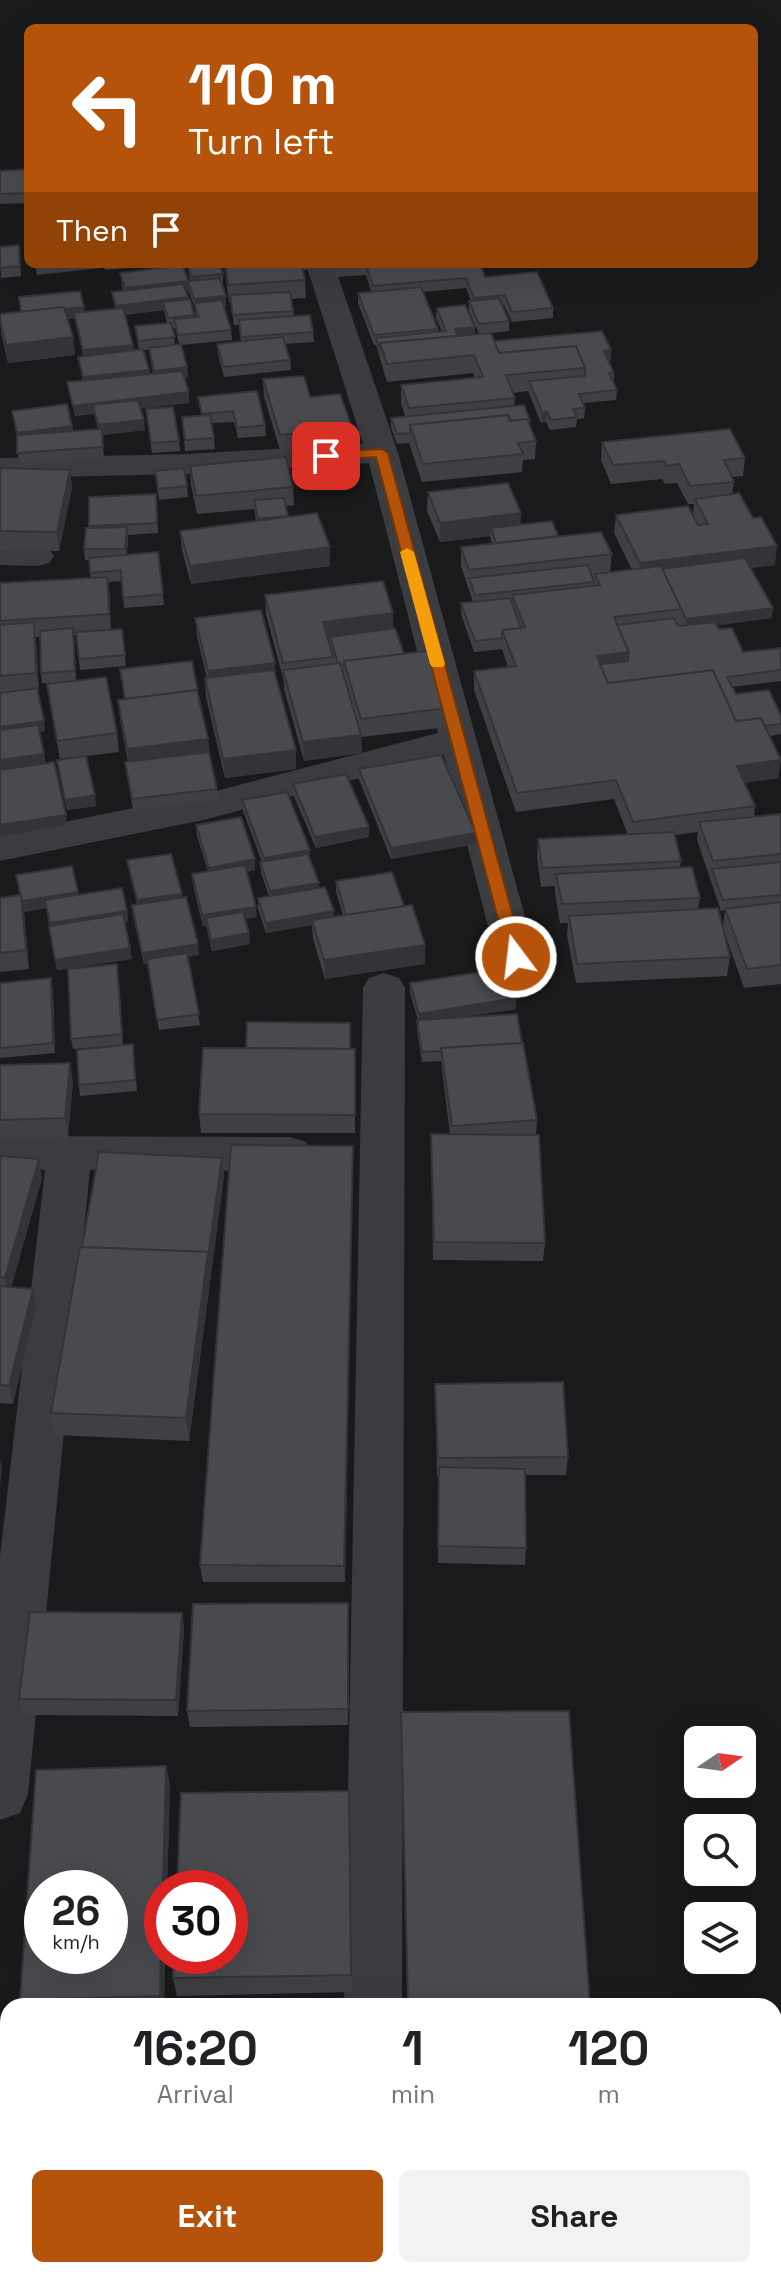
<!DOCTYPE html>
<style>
:root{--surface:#fff;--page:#f2f2f2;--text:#202124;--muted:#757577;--accent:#b45309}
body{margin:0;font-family:"Space Grotesk",sans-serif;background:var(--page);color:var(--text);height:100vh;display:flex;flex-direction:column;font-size:30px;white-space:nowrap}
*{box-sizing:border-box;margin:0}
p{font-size:26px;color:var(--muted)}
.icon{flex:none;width:44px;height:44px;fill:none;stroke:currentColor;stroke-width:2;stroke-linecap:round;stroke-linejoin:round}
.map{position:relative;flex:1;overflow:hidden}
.side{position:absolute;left:0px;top:1998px;width:782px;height:280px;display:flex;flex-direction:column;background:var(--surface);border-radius:24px 24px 0 0;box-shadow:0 8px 32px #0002}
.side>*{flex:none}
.hud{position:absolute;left:24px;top:24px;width:734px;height:244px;border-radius:12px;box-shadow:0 8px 32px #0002;background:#b45309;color:#fff;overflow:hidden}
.needle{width:52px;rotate:77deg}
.controls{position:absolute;left:684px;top:1726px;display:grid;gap:16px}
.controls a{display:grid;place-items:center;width:72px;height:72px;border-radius:12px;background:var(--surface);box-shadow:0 8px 32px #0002;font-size:40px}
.speed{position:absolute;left:24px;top:1870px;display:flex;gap:16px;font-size:40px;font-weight:700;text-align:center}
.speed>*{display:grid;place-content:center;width:104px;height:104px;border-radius:50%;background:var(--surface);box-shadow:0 8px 32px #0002;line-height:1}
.speed small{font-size:20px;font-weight:400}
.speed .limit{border:12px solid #d22;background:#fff;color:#111}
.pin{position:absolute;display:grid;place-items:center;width:68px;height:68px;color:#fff;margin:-34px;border-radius:16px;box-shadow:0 4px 12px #0006}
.me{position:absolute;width:88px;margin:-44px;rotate:345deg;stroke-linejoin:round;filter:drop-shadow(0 0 6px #0008)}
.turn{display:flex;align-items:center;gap:28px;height:168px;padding:0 32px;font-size:36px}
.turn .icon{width:104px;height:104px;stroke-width:2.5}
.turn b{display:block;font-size:56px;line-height:68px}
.then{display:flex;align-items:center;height:76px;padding:0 32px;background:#0003;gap:16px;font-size:30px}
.eta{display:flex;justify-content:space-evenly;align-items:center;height:136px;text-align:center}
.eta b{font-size:48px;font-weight:700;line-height:56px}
.button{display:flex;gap:16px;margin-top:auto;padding:16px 32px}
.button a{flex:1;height:92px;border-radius:12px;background:var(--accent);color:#fff;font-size:32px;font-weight:700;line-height:92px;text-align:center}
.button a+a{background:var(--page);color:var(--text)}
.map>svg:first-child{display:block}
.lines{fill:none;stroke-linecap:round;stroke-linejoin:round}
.minor{fill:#3b3c40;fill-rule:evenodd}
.wall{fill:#3f4043;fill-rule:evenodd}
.shaded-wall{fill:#333437}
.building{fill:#494a4e;stroke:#333437;stroke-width:2;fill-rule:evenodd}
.route{fill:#b45309;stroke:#753606;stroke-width:2}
.slow{fill:#f59e0b}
</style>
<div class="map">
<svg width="781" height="2278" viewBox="0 0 781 2278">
<rect width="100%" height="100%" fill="#191a1b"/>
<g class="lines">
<g class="minor">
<path d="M306,264h28l64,189 138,504 -6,10 -14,4 -14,-4 -6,-10 -52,-202 -236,64 -208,42v-26l208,-42 230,-60 -69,-270 -182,11 -187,4v-20l187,-4 176,-10z"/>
<path d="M0,545l49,4 5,7 -5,7 -12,3 -37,-1z"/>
<path d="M384,973l15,5 6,10 -3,1018h-58l19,-1018 6,-10z"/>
<path d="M0,1136l290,1 16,5 6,12 -6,12 -16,5 -200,-1 -62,624 -8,19 -20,7v-264l45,-386h-45z"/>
<rect x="0" y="2064" width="8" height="60"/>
<rect x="349" y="2270" width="64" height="8"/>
</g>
</g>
<g class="wall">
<path d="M28,169v34l-28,1v-33z"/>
<path d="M19,245l2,31 -20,2 -1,-31z"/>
<path d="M35,264h65l1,4 -64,7z"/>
<path d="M104,264h35v3l-34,3z"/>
<path d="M187,264h33l3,10v10h-1l4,12v10h-2l7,24 1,10 -51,5 6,22 1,10 -4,1 5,14v11l-49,5 5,22 -43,5 2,23 -85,5 -2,-25 -5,-27 60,15 1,5 25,-2 -4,-15 -19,2 -6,-24 -2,-10 16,-1 -5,-24 5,-1 -8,-38 -7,1 5,18 2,18 -67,8 -7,-31 -1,-18 84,-2 31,-3 -3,-17 11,-1 -3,-18 70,8zM189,291l6,17 1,9h-2l-4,-18h-2l-2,-7zM164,310l3,13 -32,3 4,24h-6l-8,-35zM173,328h2l4,16 -4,1zM143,350h6l4,24h-3z"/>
<path d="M224,264h85v6h-6l2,10 1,18 -15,1 3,17 19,16 1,10 -29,2 5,16 1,10 -67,7 -6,-23 -1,-10 24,-3 -2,-16h-5l-3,-23h-2z"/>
<path d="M332,264h173v1l-24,2 4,10 68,31v10l-41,4 -8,-17h-2l7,16v10l-18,2 3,8 117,19 -2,1 5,12v9l3,8 -1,10 -33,3 2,5 -1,10 -7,1 -1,8 -26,3 -4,-8 -5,1 -13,-32 -15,2 2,5 -1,8 16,15v5l6,15 -1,18 -12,1 -1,12 -100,10 -13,-39 -12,1 -6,-16v-10l14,-2 -4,-13v-18l74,-7 -2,-5 -86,9 -11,-37h-2l-16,-42v-10l13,-2 -5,-16 -30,2zM466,288l5,13h-2v10l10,23 -4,1 -38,-27 -1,10 6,14h-4v-3l-15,-37z"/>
<path d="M263,379l47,18 42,30v19l-71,7 -17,-56z"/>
<path d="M198,397l67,28 1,11 -28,2 -4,-16 -22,1 3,26 -30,2 -3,-34 19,-1z"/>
<path d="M146,409l33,32 1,10 -28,2z"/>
<path d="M602,442l143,16 -2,18 -11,1 2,5 -2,12 43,71 -24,3 21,50 -55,7 2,4 24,23 38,-4v33l-49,6 4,7 45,22v18l-11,2 8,42 -33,5 10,23 -1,11 27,-3v170l-37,4 -19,-54 5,23 -3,19 -151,7 -9,-48 1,-12h-8l-5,-30v-7l-14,1 -4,-29 1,-19 90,-4 -14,-36 -98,13 -42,-122v-19l34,-4 -6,-18 -28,3 -13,-38v-11l12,-1 -12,-36v-19l31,-3 -2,-8 -50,6 -13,-31 1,-19 93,33 91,29 -2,18 22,-2 -18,-37 2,-18 77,1 1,-12h-6l-11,-21 -12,1 -3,-5 -51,5 -10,-24zM698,832l-1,8 24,71 4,-1 -2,16 -25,-17 2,-11 -20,-31 1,-6 -6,-26z"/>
<path d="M190,466l103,21 1,18 -8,1 2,11 42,49 -139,18 -9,-34 -2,-19 76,-10 -2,-12 -57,5 -6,-29z"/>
<path d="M0,468l70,2 2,18 -13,63 -59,-1z"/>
<path d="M155,471l32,15 1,11 -29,3z"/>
<path d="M89,497l68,7 1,29 -30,2 -1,20 31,-3 6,53 -40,3 -2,-27 -14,1 3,48 11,-1 4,37 -46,4 -4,-35h-2l2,45 41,53 2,19 -33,4 10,50 -29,4 -8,-39 -2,-11 3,-1 -10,-56 7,-20h-15l-1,-10 -1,-36h-4l3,55h-1l7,39 -5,1 5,31 22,62 -67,11v-253l91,-5 -2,-18h-4l-1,-11 6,-21z"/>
<path d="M265,595l128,33 11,26 43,54v19l-86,10 1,16 -58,8 -20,-72v-7l-18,-68z"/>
<path d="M195,618l80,45v10l21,96 -71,9 -19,-81 -1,-19h2l-10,-41z"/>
<path d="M198,692l10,47 2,18 7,32 1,11 -85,10 -8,-48h3l-8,-43 -2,-19z"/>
<path d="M359,769l117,75 -85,15 -32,-80z"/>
<path d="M293,784l76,53 -53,11 -23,-54z"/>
<path d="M242,800l68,59 9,29 15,23v5l9,-1 -7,-23v-11l89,83 -100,15 -12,-40 -1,-14 -46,8 -8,-24v-11l11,-2 -8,-23 -1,-11h2l-19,-51z"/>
<path d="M196,825l59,45 -8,2 10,45 -12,2 4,14 1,11 -38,7 -6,-26 -3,1 -10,-41 -1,-11 16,-3 -11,-35z"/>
<path d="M127,860l55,37 17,58 -11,1 12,69 -41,5 -12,-67 -3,1 -11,-48 -1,-11 5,-1 -8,-33z"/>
<path d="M79,895l48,16 1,10 -3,1 7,37 -75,11 -11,-62 -22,4 5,57 -29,3v-74z"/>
<path d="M117,964l6,81 -50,4 -2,-10z"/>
<path d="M0,983l53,6 2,64 -55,5z"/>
<path d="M410,983l106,15v11l-53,8 59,26 15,77 -1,15 9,108 -2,18 -110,-1 -2,-126h19l-9,-73 -19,1 -5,-32 1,-10 -8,-27z"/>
<path d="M350,1049h5v84h-154l-2,-19z"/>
<path d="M134,1055l3,36 -57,5 -1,-11z"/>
<path d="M0,1065l73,16 -5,56 -68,2z"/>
<path d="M353,1146l-8,436h-142l-3,-17z"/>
<path d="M0,1156l42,22 -31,109 22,2 3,18 -23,97 -13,-1z"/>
<path d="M222,1158l2,18 -35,265 -134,-6 -4,-22 31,-166z"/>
<path d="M435,1384l133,73 -2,18h-41l1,73 -1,17 -87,-2 1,-87h-2z"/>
<path d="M348,1603v122l-158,2 -3,-16z"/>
<path d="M182,1613l2,16 -6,87 -154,-1 -5,-16z"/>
<path d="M166,1766l4,19 -3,103h-5l3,68 -1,50h-142l-2,-6z"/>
<path d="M349,1791l3,201 -175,4 -4,-18z"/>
<path d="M276,2270h83l1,5 -83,3z"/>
</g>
<g class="shaded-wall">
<path d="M188,281l1,10 -63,7 -1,-10z"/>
<path d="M226,296v10l-30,3 -2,-10z"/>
<path d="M188,297v10l-25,-5 1,8 -47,6 -1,-10z"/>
<path d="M84,307l1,10 -62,7 -1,-10z"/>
<path d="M475,327v10l-20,3v-11z"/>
<path d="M73,337l2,18 -67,8 -2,-18z"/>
<path d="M133,345l1,10 -50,5 -1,-10z"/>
<path d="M611,350v10l-7,1v-10z"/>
<path d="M187,367l1,10 -33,4 -1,-10z"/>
<path d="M149,370l1,10 -66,7 -1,-10z"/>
<path d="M189,392v11l-94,11 -2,-9 1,9 -19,2 -2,-10z"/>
<path d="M542,412h5l-1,10 -5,1z"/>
<path d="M144,420l1,10 -43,5 2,23 -2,-23 -2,1 -2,-11z"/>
<path d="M72,426l2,10 -56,7 -1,-10z"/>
<path d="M70,470l2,18 -13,63 -2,-19z"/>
<path d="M521,513l-1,19 -29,-4 -1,8 -50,6v-19z"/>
<path d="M127,527l1,11 -2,21 -1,-10z"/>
<path d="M777,546l-2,19 -137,17 2,-19z"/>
<path d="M330,547v19l-139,18 -1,-18z"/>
<path d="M107,577l3,19 1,37 -2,-19z"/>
<path d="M773,608l-1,10 -87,12 1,-11z"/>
<path d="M393,613v19l-63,5v3l-7,1v-19z"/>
<path d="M34,622l2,19 3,51 -3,-19z"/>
<path d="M629,652l-2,19 -27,4 -3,-19z"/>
<path d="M275,663l1,18 -66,9 -2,-19z"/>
<path d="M44,721l1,10 -43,7 -2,-11z"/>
<path d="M361,735l1,18 -58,8 -1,-19z"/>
<path d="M208,739l2,18 -80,11 -3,-19z"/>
<path d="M296,750v19l-71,9 -2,-19z"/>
<path d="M44,754l2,10 -46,7v-11z"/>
<path d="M781,760l-3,18 -44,6 3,-18z"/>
<path d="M95,795l1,11 -29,4 -2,-10z"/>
<path d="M66,815l1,10 -67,11v-11z"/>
<path d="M369,827v10l-53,11 -1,-11z"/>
<path d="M476,833v11l-85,15v-11z"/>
<path d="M310,850v10l-46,9v-11z"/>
<path d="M255,859v11l-45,8 -1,-10z"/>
<path d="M319,883v10l-48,9 -1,-11z"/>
<path d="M78,892l2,11 -56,9 5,57 -3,-19 -5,-55z"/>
<path d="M182,894l1,10 -44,7 -2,-11z"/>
<path d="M256,907l1,10 -49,8 -2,-7v7l-3,1 -1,-11z"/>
<path d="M127,911l1,10 -76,13 -2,-11z"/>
<path d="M334,911v11l-22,-2v5l-46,8v-10z"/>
<path d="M249,933l1,11 -38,7 -1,-11z"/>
<path d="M198,944l1,11 -55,9 -2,-11z"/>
<path d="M425,945v19l-100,15 -1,-19z"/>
<path d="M130,948l2,11 -75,11 -2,-10z"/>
<path d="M51,978l2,11 2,64 -2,-10z"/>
<path d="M516,998v11l-97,15v-10z"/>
<path d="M70,1063l3,18 -5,56 -3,-19z"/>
<path d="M353,1146v19l-8,417 -1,-16z"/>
<path d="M222,1158l2,18 -35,265 -3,-23 22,-166z"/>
<path d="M39,1159l3,19 -33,118 -4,-18z"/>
<path d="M33,1289l3,18 -23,97 -4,-18z"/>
<path d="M0,1460l2,8 -2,18z"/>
<path d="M182,1613l2,16 -6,87 -2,-16z"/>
<path d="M166,1766l4,19 -3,103h-4z"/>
<path d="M162,1931v25h3l-1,50h-1l-3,-10z"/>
</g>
<g class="building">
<path d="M28,169v24l-28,1v-23z"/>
<path d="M19,245l1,21 -20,2v-21z"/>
<path d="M188,264h32l3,10 -32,3z"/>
<path d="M225,264h77l3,16 -77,5z"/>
<path d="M378,264h102l5,13 52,-5 16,36 -41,4 -7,-17 -31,3 -8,-20 -93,8 -7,-21z"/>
<path d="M183,265l5,16 32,-3 6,18 -32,3 -6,-18 -63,7 -5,-15z"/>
<path d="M183,284l5,13 -72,9 -4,-14z"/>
<path d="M421,287l17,42 -64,6 -16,-42z"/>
<path d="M80,291l4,16 -19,2 -1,-2 -43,5 -2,-15z"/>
<path d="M290,292l3,19 -60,4 -3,-20z"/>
<path d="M499,298l10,23 -30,3 -10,-23z"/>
<path d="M190,299l4,16 -26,3 -5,-16z"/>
<path d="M222,300l9,30 -53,5 -4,-16 25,-2 -5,-14z"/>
<path d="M465,305l10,22 -20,2 3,7 -78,7v8l-4,-13 70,-7 -9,-23z"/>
<path d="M64,307l9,30 -67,8 -6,-25v-6z"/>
<path d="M123,308l10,37 -50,5 -9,-37z"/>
<path d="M310,315l3,17 -72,5 -2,-17z"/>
<path d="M171,323l4,14 -37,4 -3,-15z"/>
<path d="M602,331l9,19 -7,1 10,22h-5l8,17 -38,4 6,14 -12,1 4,8 -26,3 -4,-8h-5l-13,-31 56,-5v-8l-9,-22 -77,7 -5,-12z"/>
<path d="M491,333l8,20 77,-7 9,22 -79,7 9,23 -106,10 -8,-23 82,-8 -9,-22 -87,9 -7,-21z"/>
<path d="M283,337l7,23 -66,7 -7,-23z"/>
<path d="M181,344l6,23 -33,4 -5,-23z"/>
<path d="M143,349l6,21 -66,7 -5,-20z"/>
<path d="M182,371l7,21 -116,14 -6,-24z"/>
<path d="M304,376l6,21 30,-3 12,33 -72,8 -17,-56z"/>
<path d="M257,391l8,34 -28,3 -4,-17 -31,3 -4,-17z"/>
<path d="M138,400l6,20 -46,5 -5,-20z"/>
<path d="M67,404l5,22 -55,7 -5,-22z"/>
<path d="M524,405l6,16h-2l-1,-2 -17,2 -2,-6 -98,10v8l-13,1 -6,-16z"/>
<path d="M173,407l6,34 -28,2 -5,-34z"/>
<path d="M210,415l4,23 -29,2 -3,-23z"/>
<path d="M508,415l2,6 17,-2 9,22 -18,2 5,11 -100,10 -13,-39z"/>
<path d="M102,429l1,18 -86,6v-18z"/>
<path d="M730,429l15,29 -21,2 10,22 -44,4 -11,-22 -12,2 -3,-5 -51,4 -11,-23z"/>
<path d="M286,457l7,30 -97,9 -6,-30z"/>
<path d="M0,468l70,2 -13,62 -57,-1z"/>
<path d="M184,468l3,18 -29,3 -3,-18z"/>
<path d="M508,483l13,30 -81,10 -12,-31z"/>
<path d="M739,493l14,25 8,-1 16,29 -137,17 -24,-48 72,-9 10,19 10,-1 -13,-25z"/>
<path d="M156,494l1,29 -68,3v-29z"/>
<path d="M284,498l4,18 -30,3 -4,-19z"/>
<path d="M317,513l13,34 -140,19 -10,-35z"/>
<path d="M552,521l6,15 -62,7 -5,-15z"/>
<path d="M127,527l-2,22h-41l2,-21z"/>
<path d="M601,532l11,22 -143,16 -8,-23z"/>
<path d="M158,552l5,42 -40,4 -2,-28 -31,3 -1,-15z"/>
<path d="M745,558l28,50 -87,11 -24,-50z"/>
<path d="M588,565l6,17 -119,13 -6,-17z"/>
<path d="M661,566l20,43 -67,8 15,35 -32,4 11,27 105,-13 23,51 25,-3 20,42 -44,6 18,40 -122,16 -17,-42 -99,13 -43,-122 42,-5 -14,-36 23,-3 -13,-32 88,-10 -5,-11z"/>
<path d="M107,577l2,37 -109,7v-38z"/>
<path d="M383,581l10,32 -70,9 10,35 -50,6 -18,-68z"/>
<path d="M510,598l11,30 -19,2v8l-27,3 -14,-38z"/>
<path d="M261,610l14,53 -67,8 -13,-53z"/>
<path d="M674,618l4,8 37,-4 4,7 13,-1 11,24 38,-4v22l-54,7 9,17 33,-4 12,26v8l-16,2 -4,-8 -25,3 -23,-51 -105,13 -8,-19 28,-3 1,-9 -12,-27z"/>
<path d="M34,622l2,51 -36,3v-51z"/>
<path d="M73,628l2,43 -34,2 -1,-42z"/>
<path d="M395,628l9,26 -60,7 1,3 -5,1v-2h-2l-8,-26z"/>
<path d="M122,629l3,26 -46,4 -3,-27z"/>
<path d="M427,651l20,57 -86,11 -17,-58z"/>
<path d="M192,661l6,31 -1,-2 -72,9 -5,-30z"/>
<path d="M340,663l21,72 -58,7 -20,-72z"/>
<path d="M274,670l22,80 -73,9 -18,-81z"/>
<path d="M106,677l11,56 -60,8 -10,-57z"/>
<path d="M37,688l7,33 -44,6v-34z"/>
<path d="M197,690l11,49 -81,10 -9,-49z"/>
<path d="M38,725l6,29 -44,6v-30z"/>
<path d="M209,752l8,37 -85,10 -7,-37z"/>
<path d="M441,755l35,78 -85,15 -32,-79z"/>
<path d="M86,756l9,39 -30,5 -8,-40z"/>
<path d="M54,762l12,53 -66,10v-55z"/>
<path d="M346,774l23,53 -54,10 -22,-53z"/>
<path d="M287,792l23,58 -46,8 -22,-58z"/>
<path d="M781,814v40l-68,7 -14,-39z"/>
<path d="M241,817l14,42 -46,9 -13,-43z"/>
<path d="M674,832l7,29 -139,7 -4,-29z"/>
<path d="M171,854l11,40 -45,6 -10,-40z"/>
<path d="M308,854l11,29 -49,8 -10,-29z"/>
<path d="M781,862v33l-58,5 -11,-31z"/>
<path d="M245,865l11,42 -54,8 -10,-41z"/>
<path d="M72,866l6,26 -56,9 -6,-26z"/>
<path d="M692,867l8,31 -138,6 -6,-30z"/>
<path d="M392,872l12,34 -58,9 -10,-34z"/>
<path d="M325,887l9,24 -68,12 -8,-25z"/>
<path d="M122,888l5,23 -77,12 -5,-23z"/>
<path d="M21,895l5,55 -26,3v-55z"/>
<path d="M186,897l12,47 -56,9 -10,-48z"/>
<path d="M781,902v63l-34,4 -22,-60z"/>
<path d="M412,905l13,40 -101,15 -12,-40z"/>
<path d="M718,908l12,49 -153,7 -8,-48z"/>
<path d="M243,912l6,21 -38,7 -5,-22z"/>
<path d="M123,914l7,34 -75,12 -6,-34z"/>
<path d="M187,953l12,61 -42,6 -10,-61z"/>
<path d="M117,964l5,70 -51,5 -3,-70z"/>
<path d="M506,968l10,30 -97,16 -9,-31z"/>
<path d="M51,978l2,65 -53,5v-65z"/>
<path d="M517,1014l5,29 -81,5v3l-19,1 -5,-32z"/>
<path d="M247,1022l103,1v26l-104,-1z"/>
<path d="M523,1043l14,77 -85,6 -11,-78z"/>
<path d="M133,1044l2,36 -56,5 -2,-35z"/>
<path d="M203,1048l152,1v66l-156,-1z"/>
<path d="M70,1063l-5,55 -65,2v-55z"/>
<path d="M431,1134l108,1 6,108 -111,-1z"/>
<path d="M231,1145l122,1 -9,420 -144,-1z"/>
<path d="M99,1152l123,6 -14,99v-5l-126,-5z"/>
<path d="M0,1156l39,3 -34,119 -5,-1z"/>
<path d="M80,1247l128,5 -22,166 -135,-5z"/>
<path d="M0,1286l33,3 -24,97 -9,-1z"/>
<path d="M563,1382l5,75 -130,1 -3,-74z"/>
<path d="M439,1467l86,2 1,79 -88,-2z"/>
<path d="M348,1603v106l-161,2 6,-107z"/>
<path d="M30,1612l152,1 -6,87 -157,-1z"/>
<path d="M569,1711l21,295h-182l-7,-294z"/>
<path d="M166,1766l-3,122h-1l-2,108 -140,4 16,-230zM42,1888h68v68h-68z"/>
<path d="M349,1791l2,184 -178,3 1,-22h56v-68h-53l4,-95z"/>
<rect x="414" y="2270" width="196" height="8"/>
</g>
<path class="route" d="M382,449l6,4 136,504 -8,6 -8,-6 -132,-500 -50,3 -6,-4 6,-4z"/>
<path class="slow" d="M407,548l7,4 31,112 -2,3h-11l-2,-3 -30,-112z"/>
</svg>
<div class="controls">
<a><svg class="needle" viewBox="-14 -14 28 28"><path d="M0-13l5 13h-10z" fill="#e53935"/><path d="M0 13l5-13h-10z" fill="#757577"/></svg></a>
<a><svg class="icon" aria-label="search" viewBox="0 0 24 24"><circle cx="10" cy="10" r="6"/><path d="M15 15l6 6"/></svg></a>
<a><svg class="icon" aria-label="layers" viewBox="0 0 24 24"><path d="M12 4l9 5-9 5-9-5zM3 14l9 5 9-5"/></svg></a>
</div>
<div class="speed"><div>26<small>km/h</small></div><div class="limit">30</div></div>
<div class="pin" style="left:326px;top:456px;background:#d93025"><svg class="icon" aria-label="arrive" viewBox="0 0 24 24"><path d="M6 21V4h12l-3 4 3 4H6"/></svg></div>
<svg class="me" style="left:516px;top:957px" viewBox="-20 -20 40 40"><circle r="17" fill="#b45309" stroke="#fff" stroke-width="3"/><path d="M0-11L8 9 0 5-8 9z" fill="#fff"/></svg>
<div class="hud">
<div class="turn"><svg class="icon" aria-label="left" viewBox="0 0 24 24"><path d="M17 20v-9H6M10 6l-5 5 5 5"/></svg><div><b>110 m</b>Turn left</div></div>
<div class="then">Then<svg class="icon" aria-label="arrive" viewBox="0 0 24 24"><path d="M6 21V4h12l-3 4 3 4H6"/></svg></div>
</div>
<section class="side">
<div class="eta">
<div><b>16:20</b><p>Arrival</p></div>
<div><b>1</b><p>min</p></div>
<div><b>120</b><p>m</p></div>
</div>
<div class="button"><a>Exit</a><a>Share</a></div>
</section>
</div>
